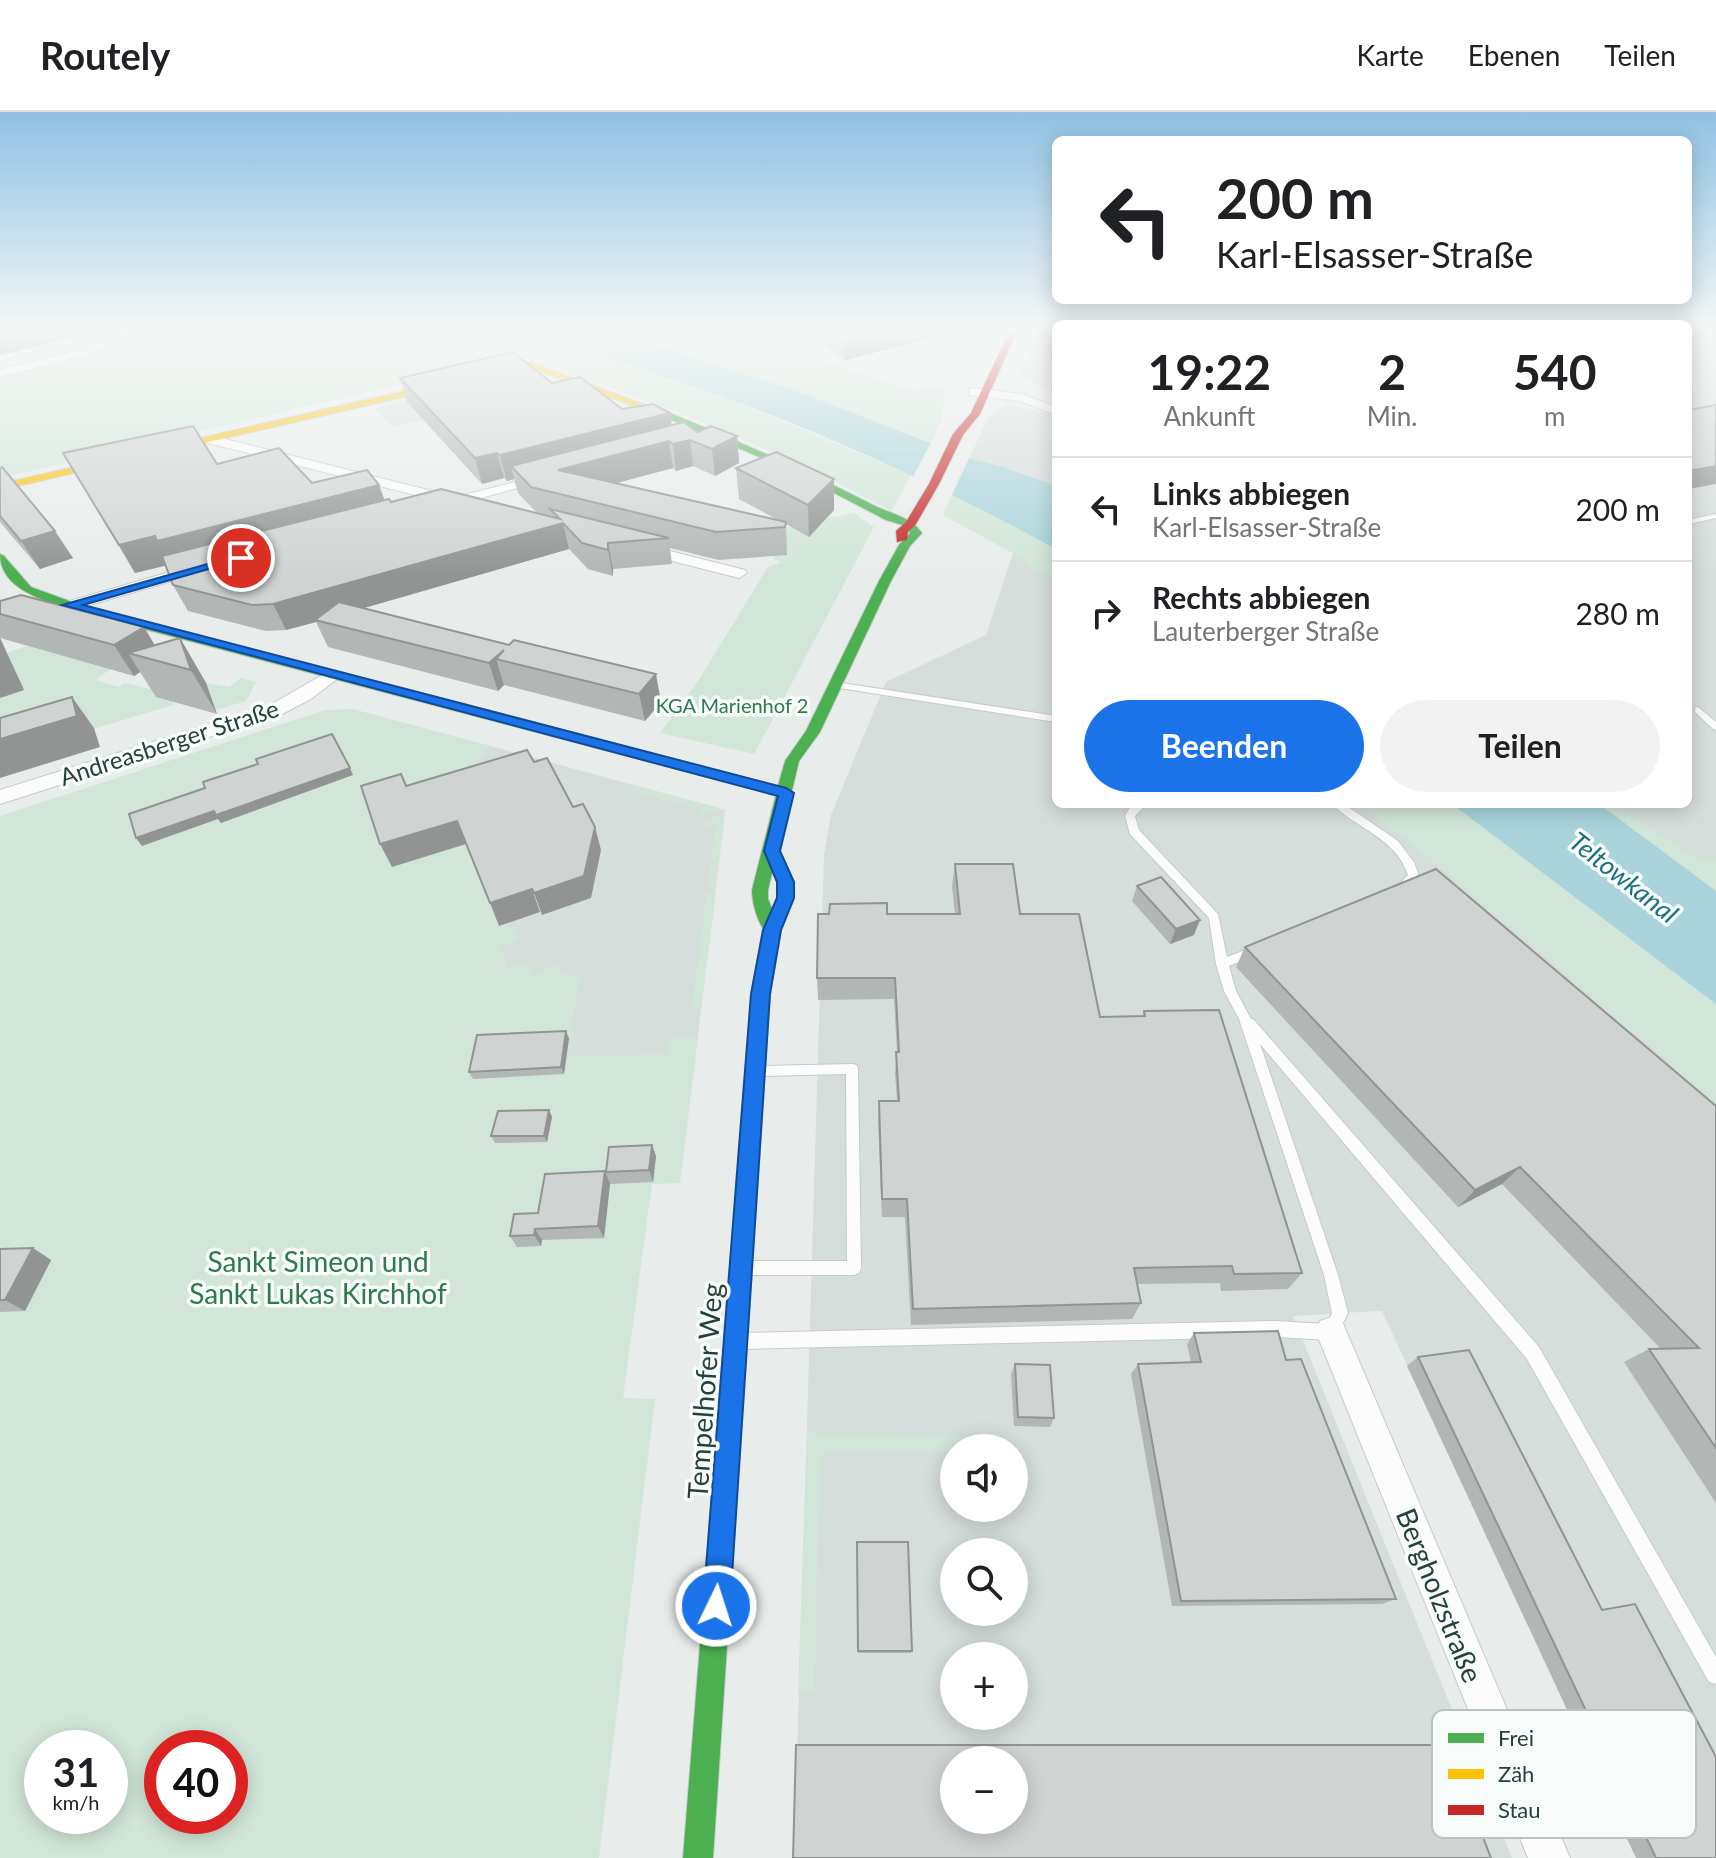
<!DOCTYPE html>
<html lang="de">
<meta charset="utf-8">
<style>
:root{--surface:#fff;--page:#f2f2f2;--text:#202124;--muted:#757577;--line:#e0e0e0;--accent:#1a73e8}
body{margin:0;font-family:Lato,sans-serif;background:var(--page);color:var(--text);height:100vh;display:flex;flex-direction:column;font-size:30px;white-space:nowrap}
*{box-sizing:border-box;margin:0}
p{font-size:26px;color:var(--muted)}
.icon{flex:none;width:44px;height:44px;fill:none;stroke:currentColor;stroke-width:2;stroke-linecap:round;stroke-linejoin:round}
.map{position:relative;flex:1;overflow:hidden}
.drawer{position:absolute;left:1052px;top:208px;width:640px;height:488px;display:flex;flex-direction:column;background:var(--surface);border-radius:12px;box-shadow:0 4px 20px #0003}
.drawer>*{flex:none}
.hud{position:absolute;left:1052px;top:24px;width:640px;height:168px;border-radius:12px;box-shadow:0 4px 20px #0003;background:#fff;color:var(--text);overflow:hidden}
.buttons{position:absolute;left:940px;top:1322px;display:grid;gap:16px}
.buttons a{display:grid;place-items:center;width:88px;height:88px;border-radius:50%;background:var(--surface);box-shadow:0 4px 20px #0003;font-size:40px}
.speed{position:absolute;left:24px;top:1618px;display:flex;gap:16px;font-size:40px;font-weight:700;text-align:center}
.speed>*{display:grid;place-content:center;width:104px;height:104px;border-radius:50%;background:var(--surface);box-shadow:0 4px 20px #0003;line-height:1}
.speed small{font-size:20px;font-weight:400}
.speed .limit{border:12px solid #d22;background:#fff;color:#111}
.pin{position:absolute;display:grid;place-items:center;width:68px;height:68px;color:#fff;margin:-34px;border:4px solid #fff;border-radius:50%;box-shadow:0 2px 8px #0007}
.me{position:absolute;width:88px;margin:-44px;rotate:4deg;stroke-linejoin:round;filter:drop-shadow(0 0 6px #0008)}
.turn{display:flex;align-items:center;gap:28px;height:168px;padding:0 32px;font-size:36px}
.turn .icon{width:104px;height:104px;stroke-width:2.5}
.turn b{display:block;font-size:56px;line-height:68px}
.eta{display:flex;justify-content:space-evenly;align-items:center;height:136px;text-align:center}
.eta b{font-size:48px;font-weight:700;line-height:56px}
.action{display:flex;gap:16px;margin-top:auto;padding:16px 32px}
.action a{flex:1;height:92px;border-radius:48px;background:var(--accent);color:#fff;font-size:32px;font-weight:700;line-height:92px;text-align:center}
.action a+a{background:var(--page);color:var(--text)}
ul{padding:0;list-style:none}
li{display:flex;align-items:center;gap:24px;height:104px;padding:0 32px;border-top:2px solid var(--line)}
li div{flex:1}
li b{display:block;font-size:30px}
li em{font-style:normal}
header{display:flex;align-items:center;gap:48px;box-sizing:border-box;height:112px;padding:0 40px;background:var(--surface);border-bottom:2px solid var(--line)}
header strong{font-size:38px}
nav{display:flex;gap:44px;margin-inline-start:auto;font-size:28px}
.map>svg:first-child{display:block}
.built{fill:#d6dedb;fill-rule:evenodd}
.green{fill:#d1e6d8;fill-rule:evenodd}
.water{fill:#a9d4db}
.pier{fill:#e8edeb}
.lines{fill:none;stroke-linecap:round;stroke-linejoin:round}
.lane-casing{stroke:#c5cac8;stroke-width:2}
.street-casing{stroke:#c5cac8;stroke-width:2}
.fast-casing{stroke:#c3cbc8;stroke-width:2}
.slow-casing{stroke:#c3cbc8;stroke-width:2}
.jam-casing{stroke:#c3cbc8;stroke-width:2}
.lane{fill:#fcfcfc;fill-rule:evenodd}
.street{fill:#fcfcfc;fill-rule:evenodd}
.fast{fill:#4caf50;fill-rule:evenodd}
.slow{fill:#ffc107;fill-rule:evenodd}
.jam{fill:#c62828;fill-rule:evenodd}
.wall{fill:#b2b6b5}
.shaded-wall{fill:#919493}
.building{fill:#cfd4d2;stroke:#919493;stroke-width:2;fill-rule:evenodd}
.route{fill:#1a73e8;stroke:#114b97;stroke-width:2}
.labels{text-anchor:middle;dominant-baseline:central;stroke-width:7;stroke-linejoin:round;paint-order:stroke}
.far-park-label{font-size:20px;fill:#2d7a4b;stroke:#f7fbf9}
.street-label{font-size:24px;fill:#24423a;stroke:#f7fbf9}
.water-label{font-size:26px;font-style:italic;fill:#1c6f80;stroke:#f7fbf9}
.near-park-label{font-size:28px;fill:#2d7a4b;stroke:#f7fbf9}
.near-street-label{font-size:28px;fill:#24423a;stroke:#f7fbf9}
.key{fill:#f7fbf9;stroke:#b8c4c0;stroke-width:2}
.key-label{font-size:22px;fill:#24423a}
</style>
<header>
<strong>Routely</strong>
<nav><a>Karte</a><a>Ebenen</a><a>Teilen</a></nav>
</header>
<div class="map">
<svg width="1716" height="1746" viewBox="0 0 1716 1746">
<rect width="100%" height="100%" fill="#e8edeb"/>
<g class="built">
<path d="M1038,220h18v64l-35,-21z"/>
<path d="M1688,220h28v1526h-79l-255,-547h-4l-85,5 219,542h-718l30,-1004 7,-39 55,-133 100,-47 27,-82 -70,-38 45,-97 8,-8 14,-5 46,10v389h632zM954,1336h60v60h-60zM954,1440h60v60h-60zM954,1544h60v60h-60zM954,1648h60v60h-60z"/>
<path d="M411,288l18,19 -37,8 -17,-19z"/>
<path d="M491,634l234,64 -31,258 -130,6 -57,-93 -158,-97z"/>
</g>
<g class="green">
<path d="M153,220h379l207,71 172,72 -20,36 -88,-46 -119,-50 -161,-59 -523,122v-103l153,-36 -5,-6z"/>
<path d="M617,220h119l177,58 33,-3 -4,31 -11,25 -121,-47z"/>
<path d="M952,383l104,54v34l-43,-30 -70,-38z"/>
<path d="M854,401l20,14 -90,171 -6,-1 -4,8 6,1 -26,48 -94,-21 38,-52 70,-114 13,-5 -7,-3 1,-24 16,-9z"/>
<path d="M27,534l84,23 -16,11 24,7 6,-4 44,11 4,11 -173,52v-102z"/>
<path d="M241,566l15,4 -10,19 -30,9 -10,-27 23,4z"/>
<path d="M353,597l138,37 -17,16 16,4 -98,100 74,-22 33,81 14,2 5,12 -18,7 8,22 19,-7 8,13 25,-9v9l20,1 -13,81 100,-2 3,-18 28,1 -18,146 -28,1 -29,214 32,1 -56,459h-599v-1042l325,-106zM42,1636h68v68h-68zM162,1636h68v68h-68z"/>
<path d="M634,673l86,23 -24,12 6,-10 -73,-19z"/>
<path d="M1360,692h92l264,200v99l-282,-241z"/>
<path d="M1599,692h14l84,54 19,1v32z"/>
<path d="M725,701l-9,75 -9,-1 9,-62 -18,1z"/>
<path d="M707,781h9l-15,115h-9z"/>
<path d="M807,1321l172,4 1,11h-26v3l-120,-1 -9,4 -5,11 -6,228h-16z"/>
</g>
<g class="water">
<path d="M532,220h85l193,64 161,63 29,7 56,20v63c-102,-56 -207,-105 -316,-146 -69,-25 -139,-47 -208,-71z"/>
<path d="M1452,692h147l117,87v113z"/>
</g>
<path class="pier" d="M933,327l38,15 -21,45 -39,-19z"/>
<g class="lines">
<g class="lane-casing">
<g id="lane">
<path d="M103,220h10l-113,28v-4z"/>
<path d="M1716,402v4l-28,6v-4z"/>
<path d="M836,570l220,34v6l-223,-35 -2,-2z"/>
<path d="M1698,595l18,15v8l-3,-1 -18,-17v-4z"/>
<path d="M1135,692h12l-12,12 4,14 79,84 9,43 26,-10 6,4 -2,3 -28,12 7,25 15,28 3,1 285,327 177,310v27l-7,-2 -182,-323 -267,-315 78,231 10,38 -12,24 -5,3 -56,-3 -533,12 -5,-3 -3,-5 3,-5 5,-3 533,-12 52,3 5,-11 -8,-38 -85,-256 -15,-28 -8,-27 -7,-46 -79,-84 -5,-18 5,-9z"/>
<path d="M1332,692h12l54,37 16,21 5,14 -12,14h-8l-2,-3 11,-12c-12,-37 -51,-46 -76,-71z"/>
<path d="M852,952l5,1 1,4 3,199 -2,5 -5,2h-106l-5,-2 -2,-5 2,-5 5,-2h99l-1,-187 -86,2 -5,-1 -1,-4 1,-4 5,-1z"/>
</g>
</g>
<g class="street-casing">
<g id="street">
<path d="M123,220h16l-47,21 -92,24v-8l84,-20z"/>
<path d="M973,276l49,6 34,13v8l-36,-14 -51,-6v-6z"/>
<path d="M209,323l247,62 90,-23 7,4 -111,31 -7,-4 4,-4 -235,-59 -2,-3z"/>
<path d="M642,432l103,26 2,3 -8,5 -102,-26v-6z"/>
<path d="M201,451l6,2v6l-207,60v-10z"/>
<path d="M331,558l9,5 -3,4 -26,20 -27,14 -284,91v-14l270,-85z"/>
<path d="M1331,1205l11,4 228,537h-42l-212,-526 4,-11z"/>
</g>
</g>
<g class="fast-casing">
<g id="fast">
<path d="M664,301h6c70,29 138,58 205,93 17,8 36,11 47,27l-12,13 -19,35 -71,151 -21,29 -31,129v9l13,31 -9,6c-13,-5 -20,-32 -20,-46l24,-95 -712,-187c-26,-10 -64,-21 -64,-54l4,2 27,31 41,15 706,184 7,-25 21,-30 73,-150 20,-36 11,-12 -4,-7 -20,-6 -98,-51 -124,-52z"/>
<path d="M751,1010l7,3 3,6 -48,727h-30l58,-727 3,-6z"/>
</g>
</g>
<g class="slow-casing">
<path id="slow" d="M531,250l141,53 -8,2 -134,-49 -530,122v-6z"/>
</g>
<g class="jam-casing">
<g id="jam">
<path d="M1009,220h8l-37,82 -17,21 -24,49 -23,40 -8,8 -1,8 -10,2 -1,-11 10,-9 23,-38 24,-50 18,-21z"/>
<path d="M772,733l6,2 16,35 -1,16 -12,32 -11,64 -9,137 -3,6 -7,3 -7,-3 -3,-6 11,-137 11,-64 14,-32 1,-16 -14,-31z"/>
</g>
</g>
<use href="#lane" class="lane"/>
<use href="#street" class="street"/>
<use href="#fast" class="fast"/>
<use href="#slow" class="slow"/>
<use href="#jam" class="jam"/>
</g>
<g class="wall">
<path d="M800,220h131l-1,7 -85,21z"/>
<path d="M1056,231v27l-4,-3 1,-4 -4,-3 2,-16z"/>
<path d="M400,266l152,5 70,26 48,4 2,12 25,7 40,4 2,27 -24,13 -22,-10 -17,5 -3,-3 -57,15 162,37 -39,-21 -3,-31 98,11v31l-25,27 -23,-13 1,31 -68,5 -49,-12 2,16 -59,5v7l-25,-7 -19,-20 -206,59 146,37 152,57 -16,19 -141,-36 -6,6 -170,-44 -12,-25 -30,8 -20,1 -78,-20 -15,-26 -8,-20 -30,8 -72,-120 154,11 95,19 79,19 146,11 -19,-20 -4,-14 -7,2 -3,-3 -22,6 -75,-82z"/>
<path d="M0,356l73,90 -33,11 -40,-47z"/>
<path d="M0,502l155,31 25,-7 26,45 11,31 -61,-17 -16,-25 -6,4 -134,-38 24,52 -24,8z"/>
<path d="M955,752l65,50 80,103 42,-1 2,-5 158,262 -14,16 -67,2 -1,-8 -83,1 4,19 -9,16 -221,6 -6,-108h-23l-4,-96 1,-20h18l-2,-28 2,-21 -3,-53 -76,1 -1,-22 70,-64h68l-3,-28z"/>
<path d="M1137,774l57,49 -24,9 -38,-43z"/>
<path d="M1245,835l471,159v397l-92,-141 25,-13 11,-1 -158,-164 -44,23 -222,-240z"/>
<path d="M569,926l-5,36 -91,5 -4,-7z"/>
<path d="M549,998l3,7 -5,25 -52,1 -4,-7z"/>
<path d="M652,1033l4,11 -3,26 -43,2 -6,54 -62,2 -1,6 -24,1 -7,-11 28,-23 67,-42z"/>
<path d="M33,1136l18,12 -26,51 -25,1v-63z"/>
<path d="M1194,1221l92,27 110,239 -14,5 -210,2 -41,-232 7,-10 53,-2 -4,-18z"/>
<path d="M1418,1245l298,501h-80l-229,-492z"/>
<path d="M1015,1252l39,54 -4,9 -36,-1 -3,-52z"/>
<path d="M857,1430l55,109 -1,2h-53z"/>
</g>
<g class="shaded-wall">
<path d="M0,220h93l-93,23z"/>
<path d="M845,220h86l-1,7 -85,21z"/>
<path d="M670,301l3,25 -162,28 3,13 -7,2 -7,-26z"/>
<path d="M737,324l2,27 -24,13 -3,-27z"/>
<path d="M690,328l3,26 -17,5 -3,-27z"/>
<path d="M669,329l4,27 -105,28 -10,-26z"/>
<path d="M497,341l7,25 -22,6 -7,-26z"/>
<path d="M1716,354v18l-28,5v-18z"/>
<path d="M834,367v31l-25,27 -1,-32z"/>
<path d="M379,373l10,27 -254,61 -16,-28z"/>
<path d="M563,411l6,26 -250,72 -4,-1 1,2 -30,8 -13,-26z"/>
<path d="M55,419l18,27 -33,11 -19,-28z"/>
<path d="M608,431l5,26v7l-5,-26z"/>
<path d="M144,515l18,30 -34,-4 12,19 -6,4 -20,-31z"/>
<path d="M0,526l24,52 -24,8z"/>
<path d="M180,526l26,45 11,31 -26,-44z"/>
<path d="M496,547l8,26 -6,6 -9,-28z"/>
<path d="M656,562l5,28 -16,19 -6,-27z"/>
<path d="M72,585l22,31 6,19 -100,31v-39z"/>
<path d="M350,656l3,7 -132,48 -3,-4 -76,27 -6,-8 78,-27z"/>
<path d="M457,709l9,23 -74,23 -12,-23z"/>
<path d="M595,715l6,23 -10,48 -49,17 -8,-22z"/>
<path d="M532,777l8,23 -41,14 -9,-23z"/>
<path d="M1200,808l-6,15 -24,9 6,-15z"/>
<path d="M566,919l3,7 -5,36 -3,-7z"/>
<path d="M549,998l3,7 -5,25 -3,-6z"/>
<path d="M652,1033l4,11 -3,26 -4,-12z"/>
<path d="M1520,1055l-18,17 -44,23 17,-17z"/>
<path d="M605,1059l5,13 -6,54 -6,-12z"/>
<path d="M535,1117l7,11 -1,6 -7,-11z"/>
<path d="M33,1136l18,12 -26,51 -20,-11z"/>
</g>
<g class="building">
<path d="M513,240l39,31 28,-6 42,32 31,-5 17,9 -170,42 -3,-2 -22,5 -75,-80z"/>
<path d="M1716,293v61l-28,5v-61z"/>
<path d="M684,310l13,10 14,-6 26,10 -25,13 -22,-9 -17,4 -4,-3 -111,29 228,52 -1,5 -69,5 -185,-45 -20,-21z"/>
<path d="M193,314l24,38 62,-16 33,35 55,-13 12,15 -222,56 -2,-5 -36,9 -56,-92z"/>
<path d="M776,340l58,27 -26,26 -72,-37z"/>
<path d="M2,355l53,64 -34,10 -21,-25v-48z"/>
<path d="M441,377l119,30 -10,-10 119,29 -61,5v7l-26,-7 -19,-20 -290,81 -21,1 -79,-20 -11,-29 227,-57 2,3z"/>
<path d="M21,483l123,32 -30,18 -114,-31v-13z"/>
<path d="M339,490l170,43 5,-5 142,34 -17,20 -143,-35 8,-9 -15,13 -174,-43z"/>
<path d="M180,526l11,32 -63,-17z"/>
<path d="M72,585l5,19 -77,23v-21z"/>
<path d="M332,622l18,34 -134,47 -2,-4 -78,27 -7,-24 76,-26 -2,-6 55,-18 -2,-5z"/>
<path d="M527,638l7,12 13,-4 26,49 10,-3 12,23 -11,49 -50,17 -2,-4 -42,14 -33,-82 -77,23 -19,-58 40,-12 5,12z"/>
<path d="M955,752h58l7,50h59l21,103 45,-1 -1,-5 75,-1 83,263 -68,1 -2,-8 -98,2 7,35 -228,6 -6,-110h-25l-3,-98h20l-3,-49h3l-4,-74h-78l1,-64h11l1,-10 57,-1v11h73z"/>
<path d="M1436,757l280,237v342l-67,-99 50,-1 -179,-181 -45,23 -230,-243z"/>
<path d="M1161,765l39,43 -24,9 -39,-43z"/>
<path d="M566,919l-5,36 -92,5 8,-37z"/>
<path d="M549,998l-5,26h-53l7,-25z"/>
<path d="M652,1033l-3,25 -43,2 3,-25z"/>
<path d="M605,1059l-7,55 -63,3 -1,6 -24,1 4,-22 24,-1 7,-39z"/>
<path d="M33,1136l-28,52h-5v-51z"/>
<path d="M1278,1219l8,29 15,-1 95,240 -215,2 -43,-237 63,-2 -7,-29z"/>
<path d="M1469,1238l133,260 33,-6 81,153v101h-60l-238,-501z"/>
<path d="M1015,1252l35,1 4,53 -36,-1z"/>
<path d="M857,1430h51l4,109h-54z"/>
<path d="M796,1633h651l44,113h-698zM954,1648h60v60h-60z"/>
</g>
<linearGradient id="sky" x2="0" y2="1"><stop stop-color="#8fc1e3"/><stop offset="0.47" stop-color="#f5f7f6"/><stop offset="1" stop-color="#f5f7f6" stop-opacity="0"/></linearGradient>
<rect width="1716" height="464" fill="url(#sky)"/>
<path class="route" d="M236,444l11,2 -164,47 703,183 8,5 -14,58 14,31v16l-13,32 -11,64 -40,612 -4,10 -10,4 -9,-4 -4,-10 48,-612 12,-64 14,-32v-16l-13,-31 14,-55 -716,-191z"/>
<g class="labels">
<g class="far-park-label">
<text x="732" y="593">KGA Marienhof 2</text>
</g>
<g class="street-label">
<text transform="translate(169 630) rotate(-18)">Andreasberger Straße</text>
</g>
<g class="water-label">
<text transform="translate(1624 765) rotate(38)">Teltowkanal</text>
</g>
<g class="near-park-label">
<text x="318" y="1149">Sankt Simeon und<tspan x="318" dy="32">Sankt Lukas Kirchhof</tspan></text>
</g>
<g class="near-street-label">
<text transform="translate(704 1279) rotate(-86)">Tempelhofer Weg</text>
<text transform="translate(1440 1483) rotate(68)">Bergholzstraße</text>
</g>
</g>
<rect x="1432" y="1598" width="264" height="128" rx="12" class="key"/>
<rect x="1448" y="1621" width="36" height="10" fill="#4caf50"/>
<rect x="1448" y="1657" width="36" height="10" fill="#ffc107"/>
<rect x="1448" y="1693" width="36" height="10" fill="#c62828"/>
<g class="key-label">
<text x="1498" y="1634">Frei</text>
<text x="1498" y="1670">Zäh</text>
<text x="1498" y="1706">Stau</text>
</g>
</svg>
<div class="buttons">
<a><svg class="icon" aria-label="sound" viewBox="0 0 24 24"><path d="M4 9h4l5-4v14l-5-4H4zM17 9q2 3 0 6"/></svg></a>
<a><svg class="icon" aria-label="search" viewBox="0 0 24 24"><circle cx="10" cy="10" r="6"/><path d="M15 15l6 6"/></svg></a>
<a>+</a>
<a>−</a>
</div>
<div class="speed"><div>31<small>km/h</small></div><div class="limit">40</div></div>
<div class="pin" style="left:241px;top:446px;background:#d93025"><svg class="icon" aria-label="arrive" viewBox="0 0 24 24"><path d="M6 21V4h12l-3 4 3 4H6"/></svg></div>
<svg class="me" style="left:716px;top:1494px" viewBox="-20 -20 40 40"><circle r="17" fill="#1a73e8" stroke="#fff" stroke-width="3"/><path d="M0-11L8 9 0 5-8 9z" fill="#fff"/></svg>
<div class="hud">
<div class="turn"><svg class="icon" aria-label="left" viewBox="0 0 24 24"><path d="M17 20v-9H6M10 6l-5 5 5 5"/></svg><div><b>200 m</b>Karl-Elsasser-Straße</div></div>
</div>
<section class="drawer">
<div class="eta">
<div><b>19:22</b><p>Ankunft</p></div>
<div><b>2</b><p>Min.</p></div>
<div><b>540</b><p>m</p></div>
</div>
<ul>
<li><svg class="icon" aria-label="left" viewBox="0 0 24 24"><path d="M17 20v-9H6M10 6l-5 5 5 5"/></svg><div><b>Links abbiegen</b><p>Karl-Elsasser-Straße</p></div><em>200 m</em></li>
<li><svg class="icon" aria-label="right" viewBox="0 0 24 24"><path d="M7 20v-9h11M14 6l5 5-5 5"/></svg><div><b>Rechts abbiegen</b><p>Lauterberger Straße</p></div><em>280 m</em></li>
</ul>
<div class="action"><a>Beenden</a><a>Teilen</a></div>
</section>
</div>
